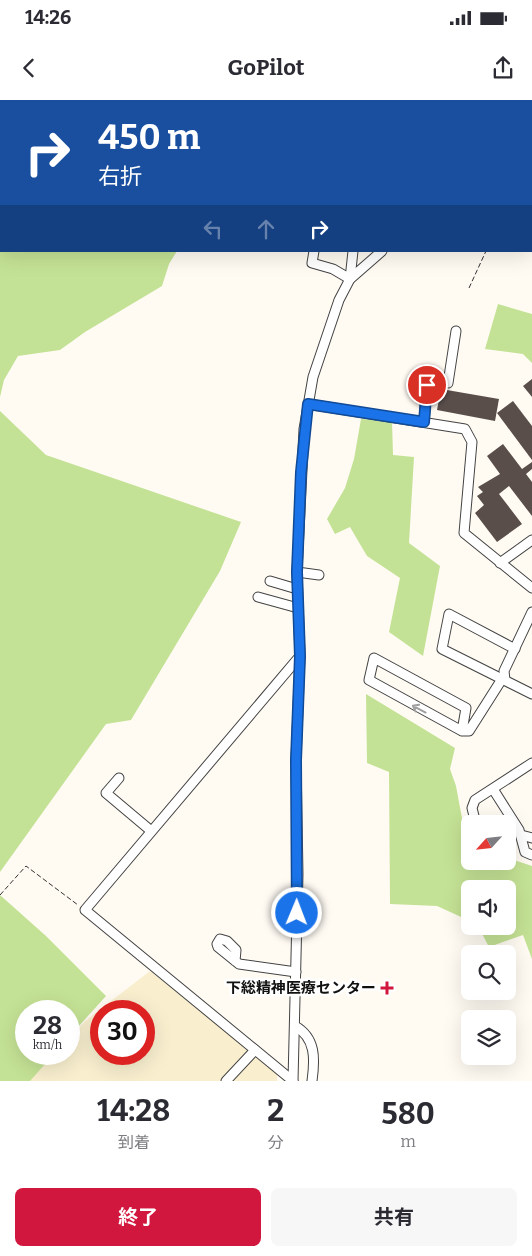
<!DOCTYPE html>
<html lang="ja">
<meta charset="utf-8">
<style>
:root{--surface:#fff;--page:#f7f7f7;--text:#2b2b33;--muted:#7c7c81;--accent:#d2173f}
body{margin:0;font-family:Bitter,"Noto Sans JP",serif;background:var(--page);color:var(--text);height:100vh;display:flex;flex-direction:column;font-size:19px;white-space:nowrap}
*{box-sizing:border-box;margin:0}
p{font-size:16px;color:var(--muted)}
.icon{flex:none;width:28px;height:28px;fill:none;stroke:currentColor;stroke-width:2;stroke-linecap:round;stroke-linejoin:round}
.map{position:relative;height:981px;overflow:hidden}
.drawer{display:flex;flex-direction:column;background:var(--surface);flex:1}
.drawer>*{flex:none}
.hud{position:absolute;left:0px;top:0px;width:532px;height:152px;box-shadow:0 5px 20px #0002;background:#1a4fa0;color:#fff;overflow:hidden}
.needle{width:32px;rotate:243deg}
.tools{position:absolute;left:461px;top:715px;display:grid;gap:10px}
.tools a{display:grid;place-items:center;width:55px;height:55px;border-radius:8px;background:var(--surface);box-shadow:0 5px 20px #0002;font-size:25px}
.speed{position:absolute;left:15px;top:900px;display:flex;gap:10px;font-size:25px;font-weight:700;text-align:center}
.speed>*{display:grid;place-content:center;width:65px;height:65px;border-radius:50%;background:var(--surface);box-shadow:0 5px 20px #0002;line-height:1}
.speed small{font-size:12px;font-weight:400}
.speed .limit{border:8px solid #d22;background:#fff;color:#111}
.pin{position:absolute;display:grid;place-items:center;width:42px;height:42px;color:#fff;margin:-21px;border:2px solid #fff;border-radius:50%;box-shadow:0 1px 5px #0007}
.me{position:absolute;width:55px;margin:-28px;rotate:1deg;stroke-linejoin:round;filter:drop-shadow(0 0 4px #0008)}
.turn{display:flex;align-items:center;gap:18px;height:105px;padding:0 15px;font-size:22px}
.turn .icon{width:65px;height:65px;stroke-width:2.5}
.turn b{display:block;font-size:35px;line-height:42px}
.lanes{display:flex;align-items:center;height:48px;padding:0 15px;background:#0003;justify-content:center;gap:25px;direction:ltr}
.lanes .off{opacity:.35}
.eta{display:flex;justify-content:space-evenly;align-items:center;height:85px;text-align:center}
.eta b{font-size:30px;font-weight:700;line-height:35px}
.button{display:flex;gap:10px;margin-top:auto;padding:10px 15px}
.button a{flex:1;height:58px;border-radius:8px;background:var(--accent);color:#fff;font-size:20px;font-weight:700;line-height:58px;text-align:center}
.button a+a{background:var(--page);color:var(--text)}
.status{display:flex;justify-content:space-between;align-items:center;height:35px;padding:0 25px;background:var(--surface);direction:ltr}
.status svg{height:14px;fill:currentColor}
header{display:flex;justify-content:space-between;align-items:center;height:65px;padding:0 15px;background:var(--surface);font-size:22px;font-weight:700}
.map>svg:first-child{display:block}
.farmland{fill:#f9efcf;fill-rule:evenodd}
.forest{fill:#c4e295}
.building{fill:#5a4e4b}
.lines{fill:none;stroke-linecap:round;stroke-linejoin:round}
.minor-casing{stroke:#434343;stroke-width:11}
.path{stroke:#323232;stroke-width:1;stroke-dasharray:5 2.5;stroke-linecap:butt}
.minor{stroke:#fff;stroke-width:9}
.oneway{stroke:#9f9f9f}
.route-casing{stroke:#114b97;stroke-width:12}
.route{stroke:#1a73e8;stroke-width:9}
.poi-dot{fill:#d2173f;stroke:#fff;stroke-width:2}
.labels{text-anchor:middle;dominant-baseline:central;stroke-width:5;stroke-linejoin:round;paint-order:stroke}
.poi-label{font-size:15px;font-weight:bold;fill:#101010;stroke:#fff;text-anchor:end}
</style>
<div class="status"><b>14:26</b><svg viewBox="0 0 49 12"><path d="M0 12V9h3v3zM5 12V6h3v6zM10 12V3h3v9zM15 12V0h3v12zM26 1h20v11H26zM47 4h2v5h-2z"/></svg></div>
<header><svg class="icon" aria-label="back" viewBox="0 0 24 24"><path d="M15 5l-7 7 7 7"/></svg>GoPilot<svg class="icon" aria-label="share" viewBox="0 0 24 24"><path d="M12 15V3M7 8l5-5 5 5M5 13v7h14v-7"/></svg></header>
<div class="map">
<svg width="532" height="981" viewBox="0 0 532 981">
<rect width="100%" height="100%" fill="#fffbf3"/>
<path class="farmland" d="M150,871l127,101v9h-248l25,-27h15v-16l16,-17zM101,911h43v43h-43z"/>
<g class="forest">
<path d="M0,0h68l-67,1 -1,34z"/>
<path d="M174,0h138l-138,1z"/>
<path d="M0,111l1,40h176l-8,13 -7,22 -77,46 -25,18 -42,6 -14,24 -4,17z"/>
<path d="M498,204l34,10v49l-9,-9 -38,-5z"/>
<path d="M0,311l46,44 195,67 -21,49 -89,149 -25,4 -106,148z"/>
<path d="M361,319l31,2 1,34 21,2 -5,86 31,23 -17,90 -34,-24 11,-54 -33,-22 -17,-29 -15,7 -8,-15 18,-31 9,-29z"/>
<path d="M366,594l89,54 -5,21 6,17 14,75h38v-3l24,8v93l-9,-24 -34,12 -11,-21h30v-37h-38v32l-33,-15 -47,-2 -1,-132 -22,-9z"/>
<path d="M0,795l46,41 60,60 -37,41v-26h-43v43h28l-24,27h-30z"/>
</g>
<g class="building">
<path d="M532,279v18l-9,-11z"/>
<path d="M441,289l58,10 -4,22 -58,-11z"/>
<path d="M513,301l19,25v34l-35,-47z"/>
<path d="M503,344l19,25 10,-7v7l-6,5 6,8v34l-23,-30 -10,8 23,30 -25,18 -22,-29 9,-8 -7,-9 6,-4 -5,-5 22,-13 -13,-18z"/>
</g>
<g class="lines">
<g class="minor-casing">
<g id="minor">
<path d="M101,0l1,1"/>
<path d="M522,0l2,1"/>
<path d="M126,1l2,-1"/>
<path d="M370,1v-1"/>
<path d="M531,7l1,1"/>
<path d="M531,32h1"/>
<path d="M0,42h1"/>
<path d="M531,93h1"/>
<path d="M314,151l-2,12 21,6 17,10 3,-28"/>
<path d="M308,304l157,25 7,13 -8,91 68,55"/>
<path d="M424,322l3,-37 4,-3 17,1 8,-52"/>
<path d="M500,463l32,-23"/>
<path d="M297,472l22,3"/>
<path d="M270,481l27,8"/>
<path d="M258,497l40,11"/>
<path d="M515,549l-66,-35 -7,35 90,45"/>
<path d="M505,580l-1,-9 28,-59"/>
<path d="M462,631l4,-23 -92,-50 -5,22 93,51h7l33,-52"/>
<path d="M119,678l-13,15 44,37"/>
<path d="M493,689l26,41 6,22 7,3"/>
<path d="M476,724l-4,-16 3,-8 57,-37"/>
<path d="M521,735l11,3"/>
<path d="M235,861l1,-11 -9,-9 -7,-2 -3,5 1,3 21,17 57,8"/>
<path d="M295,926c21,12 20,33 17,55"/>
<path d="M226,981l29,-31"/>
<path d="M293,981l5,-207 -2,-114 4,-104 -3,-84 7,-143 9,-52 26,-77 11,-21 32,-28"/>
<path d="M293,981l-208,-171 215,-254"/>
</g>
</g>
<g class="path">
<path d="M469,188l17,-37"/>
<path d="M0,795l26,-29 52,39"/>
</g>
<use href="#minor" class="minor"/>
</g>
<defs><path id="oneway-shaft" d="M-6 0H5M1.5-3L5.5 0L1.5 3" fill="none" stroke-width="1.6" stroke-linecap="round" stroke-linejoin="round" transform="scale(1.25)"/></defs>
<use class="oneway" href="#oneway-shaft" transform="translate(419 609) rotate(-152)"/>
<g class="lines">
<g class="route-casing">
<path id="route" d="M297,813l-1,-153 4,-104 -3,-84 4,-100 7,-68 116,18 3,-37"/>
</g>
<use href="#route" class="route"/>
</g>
<path class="poi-dot" d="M384.5 880.5h5v5h5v5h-5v5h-5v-5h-5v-5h5z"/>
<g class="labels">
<g class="poi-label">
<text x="376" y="888">下総精神医療センター</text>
</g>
</g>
</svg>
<div class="tools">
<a><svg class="needle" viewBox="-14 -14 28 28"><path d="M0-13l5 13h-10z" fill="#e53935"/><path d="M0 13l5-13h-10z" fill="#7c7c81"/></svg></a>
<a><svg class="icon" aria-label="sound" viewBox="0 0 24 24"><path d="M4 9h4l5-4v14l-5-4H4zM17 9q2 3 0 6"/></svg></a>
<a><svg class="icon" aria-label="search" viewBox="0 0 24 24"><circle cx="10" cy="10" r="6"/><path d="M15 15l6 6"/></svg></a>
<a><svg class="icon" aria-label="layers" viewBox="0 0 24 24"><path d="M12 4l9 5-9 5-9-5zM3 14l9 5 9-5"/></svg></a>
</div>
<div class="speed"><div>28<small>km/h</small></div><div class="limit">30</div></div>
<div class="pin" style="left:427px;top:285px;background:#d93025"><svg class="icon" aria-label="arrive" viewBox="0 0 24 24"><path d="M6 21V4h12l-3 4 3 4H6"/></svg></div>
<svg class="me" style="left:297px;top:813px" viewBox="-20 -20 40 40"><circle r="17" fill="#1a73e8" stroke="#fff" stroke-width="3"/><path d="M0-11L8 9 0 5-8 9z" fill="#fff"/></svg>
<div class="hud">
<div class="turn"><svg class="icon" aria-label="right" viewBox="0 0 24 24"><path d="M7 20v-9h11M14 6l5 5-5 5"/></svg><div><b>450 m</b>右折</div></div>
<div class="lanes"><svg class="icon off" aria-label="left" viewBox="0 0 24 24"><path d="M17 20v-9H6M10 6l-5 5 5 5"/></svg><svg class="icon off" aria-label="ahead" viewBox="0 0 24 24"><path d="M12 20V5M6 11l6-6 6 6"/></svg><svg class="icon" aria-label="right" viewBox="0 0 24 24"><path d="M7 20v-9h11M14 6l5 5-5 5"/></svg></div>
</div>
</div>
<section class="drawer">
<div class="eta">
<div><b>14:28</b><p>到着</p></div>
<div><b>2</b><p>分</p></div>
<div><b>580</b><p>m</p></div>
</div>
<div class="button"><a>終了</a><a>共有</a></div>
</section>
